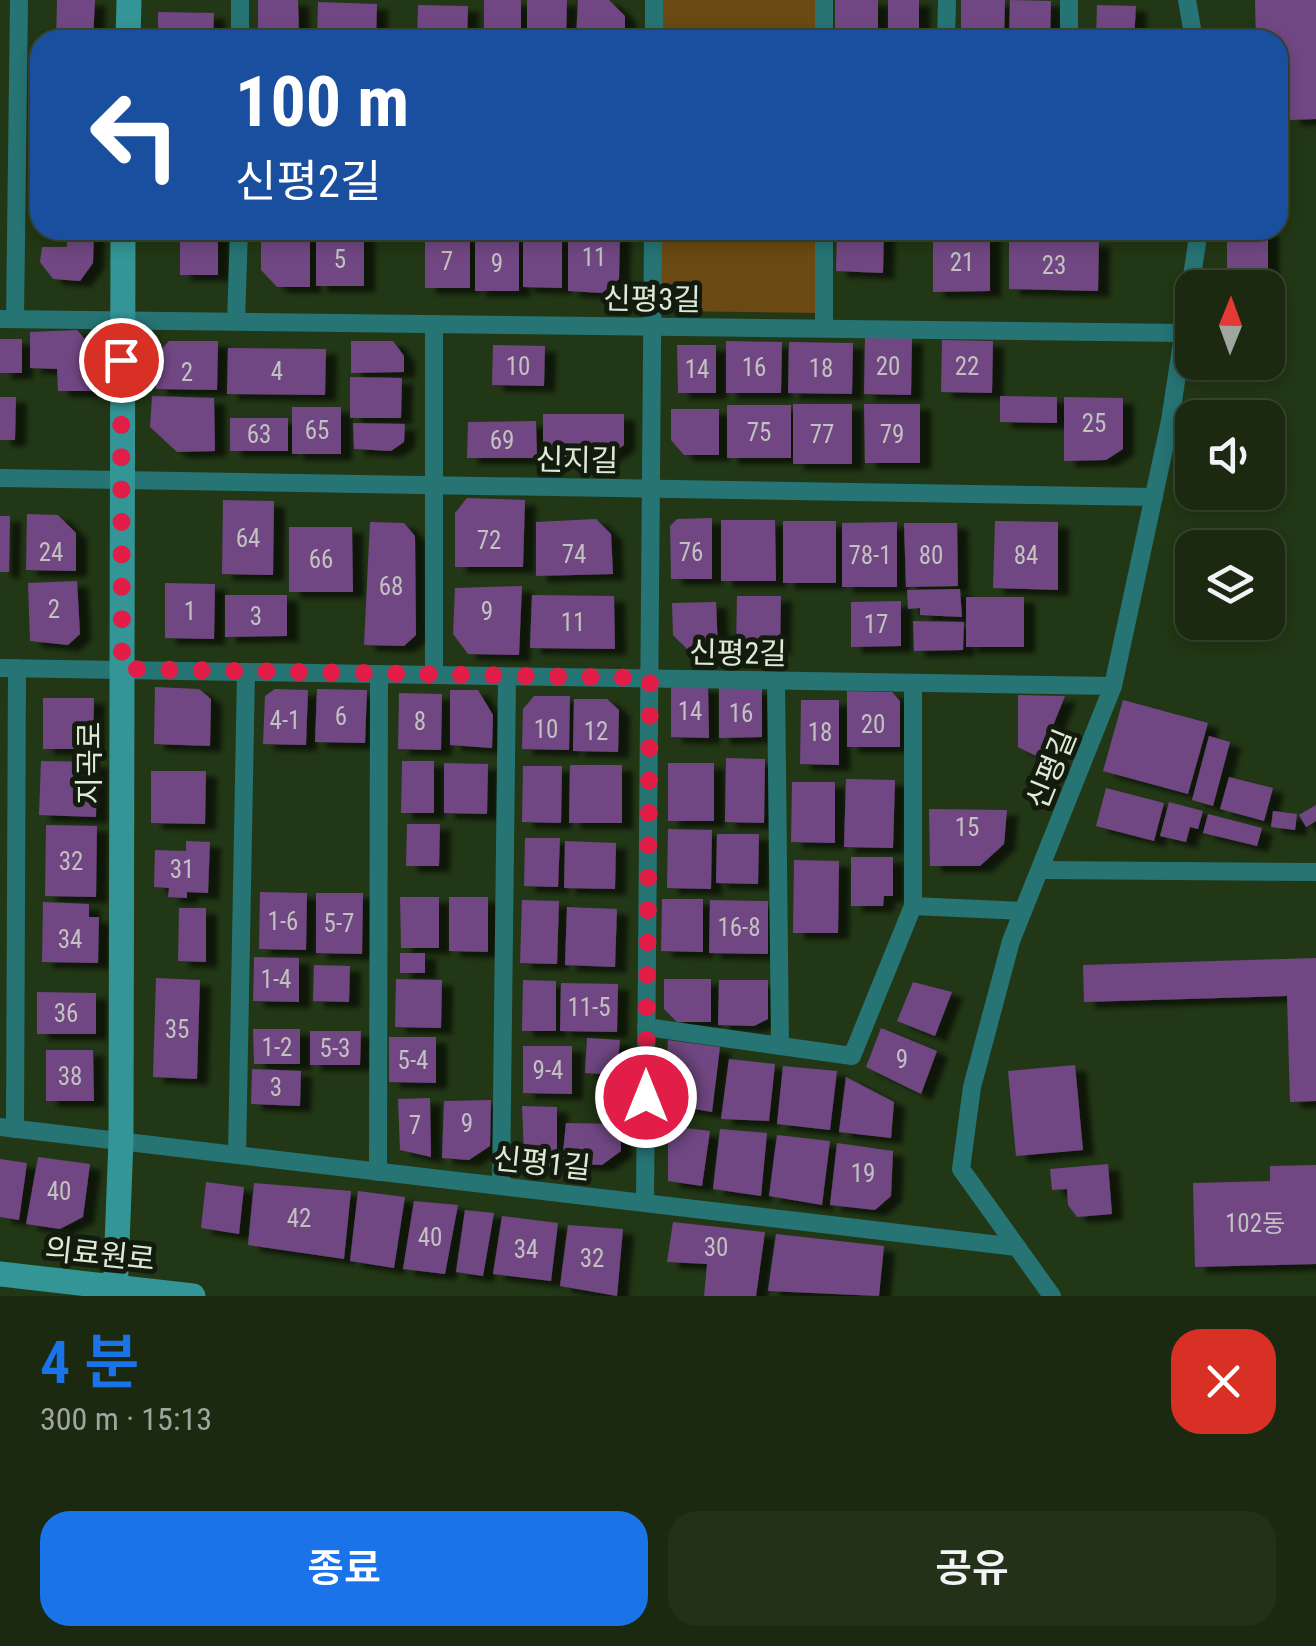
<!DOCTYPE html>
<html lang="ko">
<meta charset="utf-8">
<style>
:root{--surface:#1a2910;--page:#233119;--text:#f1f3f6;--muted:#9fa69f;--line:#384530;--accent:#1a73e8}
body{margin:0;font-family:"Roboto Condensed","Noto Sans KR",sans-serif;background:var(--page);color:var(--text);height:100vh;display:flex;flex-direction:column;font-size:38px;white-space:nowrap}
*{box-sizing:border-box;margin:0}
p{font-size:32px;color:var(--muted)}
.icon{flex:none;width:55px;height:55px;fill:none;stroke:currentColor;stroke-width:2;stroke-linecap:round;stroke-linejoin:round}
.map{position:relative;height:1296px;overflow:hidden}
.drawer{display:flex;flex-direction:column;background:var(--surface);flex:1}
.drawer>*{flex:none}
.hud{position:absolute;left:30px;top:30px;width:1258px;height:210px;border-radius:30px;box-shadow:0 5px 15px #0003,0 0 0 2px var(--line);background:#1a4fa0;color:#fff;overflow:hidden}
.needle{width:65px;rotate:1deg}
.fabs{position:absolute;left:1175px;top:270px;display:grid;gap:20px}
.fabs a{display:grid;place-items:center;width:110px;height:110px;border-radius:20px;background:var(--surface);box-shadow:0 5px 15px #0003,0 0 0 2px var(--line);font-size:50px}
.pin{position:absolute;display:grid;place-items:center;width:85px;height:85px;color:#fff;margin:-42px;border:5px solid #fff;border-radius:50%;box-shadow:0 2px 10px #0007}
.me{position:absolute;width:110px;margin:-55px;rotate:0deg;stroke-linejoin:round;filter:drop-shadow(0 0 8px #0008)}
.turn{display:flex;align-items:center;gap:35px;height:210px;padding:0 40px;font-size:45px}
.turn .icon{width:130px;height:130px;stroke-width:2.5}
.turn b{display:block;font-size:70px;line-height:85px}
.round{display:grid;place-items:center;flex:none;width:105px;height:105px;border-radius:30px;background:var(--page)}
.summary{display:flex;align-items:center;justify-content:space-between;height:170px;padding:0 40px}
h1{font-size:60px;font-weight:600;line-height:75px;color:var(--accent)}
.button{display:flex;gap:20px;margin-top:auto;padding:20px 40px}
.button a{flex:1;height:115px;border-radius:30px;background:var(--accent);color:#fff;font-size:40px;font-weight:600;line-height:115px;text-align:center}
.button a+a{background:var(--page);color:var(--text)}
.map>svg:first-child{display:block}
.green{fill:#6a4912}
.building{fill:#704782;filter:url(#shadow)}
.lines{fill:none;stroke-linecap:round;stroke-linejoin:round}
.lane{stroke:#267474;stroke-width:18}
.secondary{stroke:#339595;stroke-width:25}
.route{stroke:#e11d48;stroke-width:18;stroke-dasharray:0 32.4}
.labels{text-anchor:middle;dominant-baseline:central;stroke-width:10;stroke-linejoin:round;paint-order:stroke}
.number-label{font-size:25px;fill:#c2c1c1}
.street-label{font-size:30px;fill:#ddead6;stroke:#121b0d}
</style>
<div class="map">
<svg width="1316" height="1296" viewBox="0 0 1316 1296">
<defs>
<filter id="shadow"><feDropShadow dx="11" dy="6" stdDeviation="2.5" flood-color="#0009"/></filter>
</defs>
<rect width="100%" height="100%" fill="#223715"/>
<g class="green">
<rect x="661" y="0" width="156" height="40"/>
<path d="M660,230h157v83l-158,-2z"/>
</g>
<g class="building">
<path d="M57,0h38l-2,40h-37z"/>
<path d="M258,0h40l1,35h-41z"/>
<rect x="484" y="0" width="37" height="40"/>
<path d="M527,0h40l-1,40h-39z"/>
<path d="M578,0h31l16,16v24h-49z"/>
<rect x="835" y="0" width="43" height="40"/>
<rect x="888" y="0" width="31" height="40"/>
<path d="M961,0h44l-1,40h-43z"/>
<path d="M1010,0l41,1 -1,39h-41z"/>
<path d="M1255,0h61v119l-26,1 -1,-35h-11v-45h-22z"/>
<path d="M318,2l59,2 -1,36h-59z"/>
<path d="M418,5l50,1 -1,34h-50z"/>
<path d="M1097,5l39,1 -2,34h-38z"/>
<path d="M158,12l56,1 -1,27h-55z"/>
<path d="M67,230h27l-1,33 -13,18 -27,-2 -13,-17 2,-15h25z"/>
<rect x="180" y="230" width="38" height="45"/>
<path d="M261,230h49v57h-33l-16,-17z"/>
<path d="M837,230h47l-1,43 -47,-2z"/>
<rect x="1227" y="230" width="41" height="58"/>
<rect x="316" y="233" width="48" height="53"/>
<path d="M933,233h57v58l-57,1z"/>
<rect x="425" y="234" width="45" height="54"/>
<path d="M519,234v57h-44v-56z"/>
<path d="M562,234v54l-39,-1v-52z"/>
<path d="M568,234h52l-1,45 -17,14 -34,-2z"/>
<path d="M1009,240l90,1 -1,50 -89,-2z"/>
<path d="M77,330l15,17 -1,44h-33l-1,-22 -27,-1v-36z"/>
<path d="M865,337l47,1 -1,57 -47,-1z"/>
<rect x="0" y="339" width="22" height="34"/>
<path d="M942,340l51,1 -1,52 -51,-1z"/>
<path d="M169,341h49l-1,49 -61,-1v-34z"/>
<path d="M351,341h42l11,15v16l-53,1z"/>
<path d="M726,341l56,1 -1,51h-55z"/>
<path d="M789,342l64,1 -1,51 -64,-1z"/>
<path d="M493,345l52,1 -1,40 -52,-1z"/>
<path d="M677,345h39v48h-38z"/>
<path d="M228,348l98,1 -1,46 -98,-1z"/>
<path d="M350,377l52,1 -1,40h-51z"/>
<path d="M152,396l62,2 1,53 -38,1 -27,-25z"/>
<path d="M1000,396l57,1v26l-57,-1z"/>
<path d="M0,397h16l-1,43h-15z"/>
<path d="M1064,397l59,1v51l-17,11 -42,1z"/>
<rect x="793" y="404" width="59" height="60"/>
<path d="M864,404h56v59h-55z"/>
<rect x="727" y="405" width="64" height="53"/>
<rect x="292" y="407" width="49" height="47"/>
<path d="M671,409h48v46h-35l-13,-15z"/>
<path d="M543,414h81v31l-17,12h-64z"/>
<rect x="230" y="418" width="58" height="33"/>
<path d="M536,421l1,37h-70l1,-36z"/>
<path d="M353,423l52,1 -1,18 -13,9 -37,-2z"/>
<path d="M467,498l58,2 -2,67h-68v-54z"/>
<path d="M223,500l51,1 -1,74 -51,-1z"/>
<path d="M27,514l31,1 18,18v38l-50,-1z"/>
<path d="M0,516h10l-1,56h-9z"/>
<path d="M712,518v61h-41l-1,-53 7,-7z"/>
<path d="M596,519l15,15 2,40 -77,2v-54z"/>
<path d="M721,520h54l1,61h-55z"/>
<rect x="783" y="521" width="53" height="62"/>
<path d="M995,521l63,1v68l-65,-2z"/>
<path d="M370,522l34,1 11,13 1,99 -12,11 -40,-1z"/>
<path d="M897,522v65h-55v-64z"/>
<path d="M904,523h53l1,63 -52,1z"/>
<path d="M289,527h63l1,65h-64z"/>
<path d="M77,581l3,53 -12,11 -38,-4 -2,-58z"/>
<path d="M165,583l50,1 -1,55 -49,-1z"/>
<path d="M522,586l-3,69 -51,-1 -15,-20 2,-46z"/>
<path d="M960,589l2,28 -42,-2v-7l-12,1 -1,-19z"/>
<path d="M225,595h62v41l-62,1z"/>
<path d="M532,595l82,1 1,53 -85,-1z"/>
<path d="M737,596h44l-1,52 -44,-1z"/>
<rect x="966" y="597" width="58" height="50"/>
<path d="M901,601v45l-50,1v-45z"/>
<path d="M716,602l2,48h-30l-15,-15 -1,-32z"/>
<path d="M913,621l51,1 -1,28 -49,1z"/>
<path d="M671,686h37l1,52 -38,-1z"/>
<path d="M155,687l44,2 12,10 -1,47 -56,-2z"/>
<path d="M719,688h43v49l-43,1z"/>
<path d="M275,689l33,1 -2,55 -43,-1 2,-48z"/>
<path d="M317,689l50,1 -2,53 -50,-1z"/>
<path d="M450,690h28l15,25 -1,33 -42,-3z"/>
<path d="M847,691l45,1 8,9v46h-53z"/>
<path d="M399,693l43,1 -1,56 -43,-1z"/>
<path d="M1018,695l47,1 -25,62 -22,-11z"/>
<path d="M534,696h36l-1,54 -47,-1 1,-40z"/>
<path d="M43,698h51l-1,51h-50z"/>
<path d="M574,699h33l12,11 -1,42 -45,-1z"/>
<path d="M801,700h38v65l-39,-1z"/>
<path d="M1123,700l85,23 -20,71 -85,-23z"/>
<path d="M1209,736l21,6 -17,64 -21,-6z"/>
<path d="M726,758l39,1 -1,64 -39,-1z"/>
<path d="M41,761l56,1 -1,55 -57,-2z"/>
<path d="M402,761h32v52h-33z"/>
<path d="M444,763l44,1 -1,50 -43,-1z"/>
<rect x="668" y="763" width="46" height="58"/>
<path d="M570,765h52v58h-53z"/>
<path d="M523,766h39l-1,57 -39,-1z"/>
<path d="M151,771h55l-1,53 -54,-1z"/>
<path d="M1229,777l44,11 -9,33 -44,-12z"/>
<path d="M846,779l49,1 -2,68 -49,-1z"/>
<path d="M792,782h43v61l-44,-1z"/>
<path d="M1106,788l58,15 -10,38 -58,-15z"/>
<path d="M1169,802l34,9 -5,18 -8,-2 -4,15 -26,-6z"/>
<path d="M1316,805v16l-10,6 -7,-12z"/>
<path d="M929,809l78,1 -3,34 -24,22h-50z"/>
<path d="M1273,811l24,3 -2,16 -24,-3z"/>
<path d="M1208,814l54,14 -5,18 -54,-13z"/>
<path d="M407,824h33l-1,42h-33z"/>
<path d="M46,825l51,1 -1,71 -51,-1z"/>
<path d="M668,829l44,1 -1,59 -44,-1z"/>
<path d="M717,834h42l-1,50 -42,-1z"/>
<path d="M525,838h35l-2,49 -34,-1z"/>
<path d="M186,841l24,1 -2,51 -21,-1v6l-19,-1 1,-9 -15,-1 1,-37 31,1z"/>
<path d="M565,841l51,2 -1,46 -51,-1z"/>
<path d="M851,857h42v39h-9l-1,10h-32z"/>
<path d="M794,860l45,1 -1,72h-45z"/>
<path d="M260,892l47,1 -1,57 -47,-1z"/>
<path d="M316,893h47l-1,61 -46,-1z"/>
<path d="M400,897h39v51h-38z"/>
<path d="M449,897h39v55l-39,-1z"/>
<path d="M662,899h41v53l-42,-1z"/>
<path d="M522,900l37,1 -2,63 -37,-1z"/>
<path d="M710,900l58,1v53l-59,-1z"/>
<path d="M43,902l46,2v13h10l-1,46 -56,-1z"/>
<path d="M567,907l50,2 -2,58 -50,-2z"/>
<path d="M179,908h27v54l-28,-1z"/>
<rect x="400" y="953" width="25" height="20"/>
<path d="M254,957l45,1v44l-46,-1z"/>
<path d="M1316,958v143l-26,1 -3,-106 -203,6 -1,-37z"/>
<path d="M314,965l36,1 -1,36 -36,-1z"/>
<path d="M156,978l44,2 -3,99 -44,-2z"/>
<path d="M396,979l46,1 -1,48 -46,-1z"/>
<path d="M664,979h47v43h-34l-13,-13z"/>
<path d="M523,980l33,1v50h-34z"/>
<path d="M719,980h49v39l-14,7 -36,-1z"/>
<path d="M913,982l39,10 -17,44 -38,-15z"/>
<path d="M561,983l57,1 -1,48 -57,-1z"/>
<path d="M37,992l59,1v41h-59z"/>
<path d="M881,1028l56,23 -16,43 -55,-27z"/>
<path d="M253,1029h47v35h-46z"/>
<path d="M310,1031h51l-1,34h-50z"/>
<path d="M389,1037h47v46l-47,-1z"/>
<path d="M587,1038l33,2 -3,35 -32,-2z"/>
<path d="M668,1040l52,7 -8,65 -48,-8z"/>
<path d="M523,1046h49v48l-49,-1z"/>
<path d="M46,1050h47l1,51h-48z"/>
<path d="M729,1059l46,5 -6,57 -48,-2z"/>
<path d="M1075,1065l8,85 -67,6 -8,-85z"/>
<path d="M783,1066l54,5 -7,59 -53,-6z"/>
<path d="M252,1069l49,2 -1,35 -49,-2z"/>
<path d="M846,1077l48,25 -3,36 -52,-6z"/>
<path d="M430,1098l1,59 -31,-7 -2,-51z"/>
<path d="M491,1100l-1,46 -21,14 -27,-2 2,-57z"/>
<path d="M522,1106l35,1v61l-22,-4 -11,-10z"/>
<path d="M566,1123l54,1 1,27 -19,14 -40,-2z"/>
<path d="M668,1126l42,5 -8,55 -34,-5z"/>
<path d="M720,1129l47,4 -6,63 -48,-7z"/>
<path d="M777,1135l53,6 -8,64 -53,-9z"/>
<path d="M837,1143l56,8 -2,45 -16,14 -45,-5z"/>
<path d="M38,1157l52,7 -7,53 -23,12 -34,-5z"/>
<path d="M0,1159l27,4 -8,57 -19,-3z"/>
<path d="M1108,1164l4,50 -35,3 -9,-12 -1,-16 -15,1 -2,-21z"/>
<path d="M1316,1165v99l-121,3 -2,-84 77,-2v-15z"/>
<path d="M206,1182l38,5 -5,47 -38,-6z"/>
<path d="M254,1183l97,8 -7,68 -96,-14z"/>
<path d="M358,1191l47,6 -11,71 -44,-7z"/>
<path d="M414,1201l44,4 -13,69 -42,-5z"/>
<path d="M465,1210l29,3 -11,63 -27,-4z"/>
<path d="M502,1216l56,7 -7,58 -58,-7z"/>
<path d="M673,1222l92,10 -9,64h-52l3,-32 -40,-2z"/>
<path d="M568,1225l55,4 -6,67 -57,-10z"/>
<path d="M776,1234l108,12 -5,50 -111,-5z"/>
</g>
<g class="lines">
<g class="lane">
<path d="M1069,0v40"/>
<path d="M1187,0l7,40"/>
<path d="M240,40v-40"/>
<path d="M654,40v-40"/>
<path d="M824,40v-40"/>
<path d="M946,40l1,-40"/>
<path d="M0,319l1184,14"/>
<path d="M15,319l4,-319"/>
<path d="M236,321l3,-91"/>
<path d="M824,328v-98"/>
<path d="M0,478l1154,19"/>
<path d="M0,668l1113,18"/>
<path d="M434,675v-351"/>
<path d="M776,681l4,365"/>
<path d="M1040,870l276,2"/>
<path d="M913,906l110,5"/>
<path d="M646,1027l206,29 61,-150v-223"/>
<path d="M0,1127l1017,120"/>
<path d="M15,1129l2,-461"/>
<path d="M237,1155l9,-483"/>
<path d="M378,1172l1,-498"/>
<path d="M501,1186l6,-509"/>
<path d="M645,1202l8,-972"/>
<path d="M1052,1296l-91,-127 11,-82 39,-146 102,-255 57,-265 29,-191"/>
</g>
<g class="secondary">
<path d="M128,40l1,-40"/>
<path d="M0,1274l193,22"/>
<path d="M115,1296l6,-156 2,-910"/>
</g>
</g>
<g class="lines">
<path class="route" d="M121,360l1,309 528,9 -4,419"/>
</g>
<g class="labels">
<g class="number-label">
<text x="594" y="257">11</text>
<text x="340" y="259">5</text>
<text x="447" y="261">7</text>
<text x="962" y="262">21</text>
<text x="497" y="263">9</text>
<text x="1054" y="265">23</text>
<text x="518" y="366">10</text>
<text x="888" y="366">20</text>
<text x="967" y="366">22</text>
<text x="754" y="367">16</text>
<text x="821" y="368">18</text>
<text x="697" y="369">14</text>
<text x="277" y="371">4</text>
<text x="187" y="372">2</text>
<text x="1094" y="423">25</text>
<text x="317" y="430">65</text>
<text x="759" y="432">75</text>
<text x="259" y="434">63</text>
<text x="822" y="434">77</text>
<text x="892" y="434">79</text>
<text x="502" y="440">69</text>
<text x="248" y="538">64</text>
<text x="489" y="540">72</text>
<text x="51" y="552">24</text>
<text x="691" y="552">76</text>
<text x="574" y="554">74</text>
<text x="870" y="555">78-1</text>
<text x="931" y="555">80</text>
<text x="1026" y="555">84</text>
<text x="321" y="559">66</text>
<text x="391" y="586">68</text>
<text x="54" y="609">2</text>
<text x="190" y="611">1</text>
<text x="487" y="611">9</text>
<text x="256" y="616">3</text>
<text x="573" y="622">11</text>
<text x="876" y="624">17</text>
<text x="690" y="711">14</text>
<text x="741" y="713">16</text>
<text x="341" y="716">6</text>
<text x="285" y="720">4-1</text>
<text x="420" y="721">8</text>
<text x="873" y="724">20</text>
<text x="546" y="729">10</text>
<text x="596" y="731">12</text>
<text x="820" y="732">18</text>
<text x="967" y="827">15</text>
<text x="71" y="861">32</text>
<text x="182" y="869">31</text>
<text x="283" y="921">1-6</text>
<text x="339" y="923">5-7</text>
<text x="739" y="927">16-8</text>
<text x="70" y="939">34</text>
<text x="276" y="979">1-4</text>
<text x="589" y="1007">11-5</text>
<text x="66" y="1013">36</text>
<text x="177" y="1029">35</text>
<text x="277" y="1047">1-2</text>
<text x="335" y="1048">5-3</text>
<text x="902" y="1059">9</text>
<text x="413" y="1060">5-4</text>
<text x="548" y="1070">9-4</text>
<text x="70" y="1076">38</text>
<text x="276" y="1087">3</text>
<text x="467" y="1123">9</text>
<text x="415" y="1125">7</text>
<text x="863" y="1173">19</text>
<text x="59" y="1191">40</text>
<text x="299" y="1218">42</text>
<text x="1255" y="1223">102동</text>
<text x="430" y="1237">40</text>
<text x="716" y="1247">30</text>
<text x="526" y="1249">34</text>
<text x="592" y="1258">32</text>
</g>
<g class="street-label">
<text transform="translate(652 299) rotate(1)">신평3길</text>
<text transform="translate(577 460) rotate(1)">신지길</text>
<text transform="translate(738 653) rotate(1)">신평2길</text>
<text transform="translate(89 763) rotate(-90)">지곡로</text>
<text transform="translate(1051 769) rotate(-68)">신평길</text>
<text transform="translate(542 1163) rotate(6)">신평1길</text>
<text transform="translate(100 1254) rotate(6)">의료원로</text>
</g>
</g>
</svg>
<div class="fabs">
<a><svg class="needle" viewBox="-14 -14 28 28"><path d="M0-13l5 13h-10z" fill="#e53935"/><path d="M0 13l5-13h-10z" fill="#9fa69f"/></svg></a>
<a><svg class="icon" aria-label="sound" viewBox="0 0 24 24"><path d="M4 9h4l5-4v14l-5-4H4zM17 9q2 3 0 6"/></svg></a>
<a><svg class="icon" aria-label="layers" viewBox="0 0 24 24"><path d="M12 4l9 5-9 5-9-5zM3 14l9 5 9-5"/></svg></a>
</div>
<div class="pin" style="left:121px;top:360px;background:#d93025"><svg class="icon" aria-label="arrive" viewBox="0 0 24 24"><path d="M6 21V4h12l-3 4 3 4H6"/></svg></div>
<svg class="me" style="left:646px;top:1097px" viewBox="-20 -20 40 40"><circle r="17" fill="#e11d48" stroke="#fff" stroke-width="3"/><path d="M0-11L8 9 0 5-8 9z" fill="#fff"/></svg>
<div class="hud">
<div class="turn"><svg class="icon" aria-label="left" viewBox="0 0 24 24"><path d="M17 20v-9H6M10 6l-5 5 5 5"/></svg><div><b>100 m</b>신평2길</div></div>
</div>
</div>
<section class="drawer">
<div class="summary"><div><h1>4 분</h1><p>300 m · 15:13</p></div><a class="round" style="background:#d93025;color:#fff"><svg class="icon" aria-label="close" viewBox="0 0 24 24"><path d="M6 6l12 12M18 6L6 18"/></svg></a></div>
<div class="button"><a>종료</a><a>공유</a></div>
</section>
